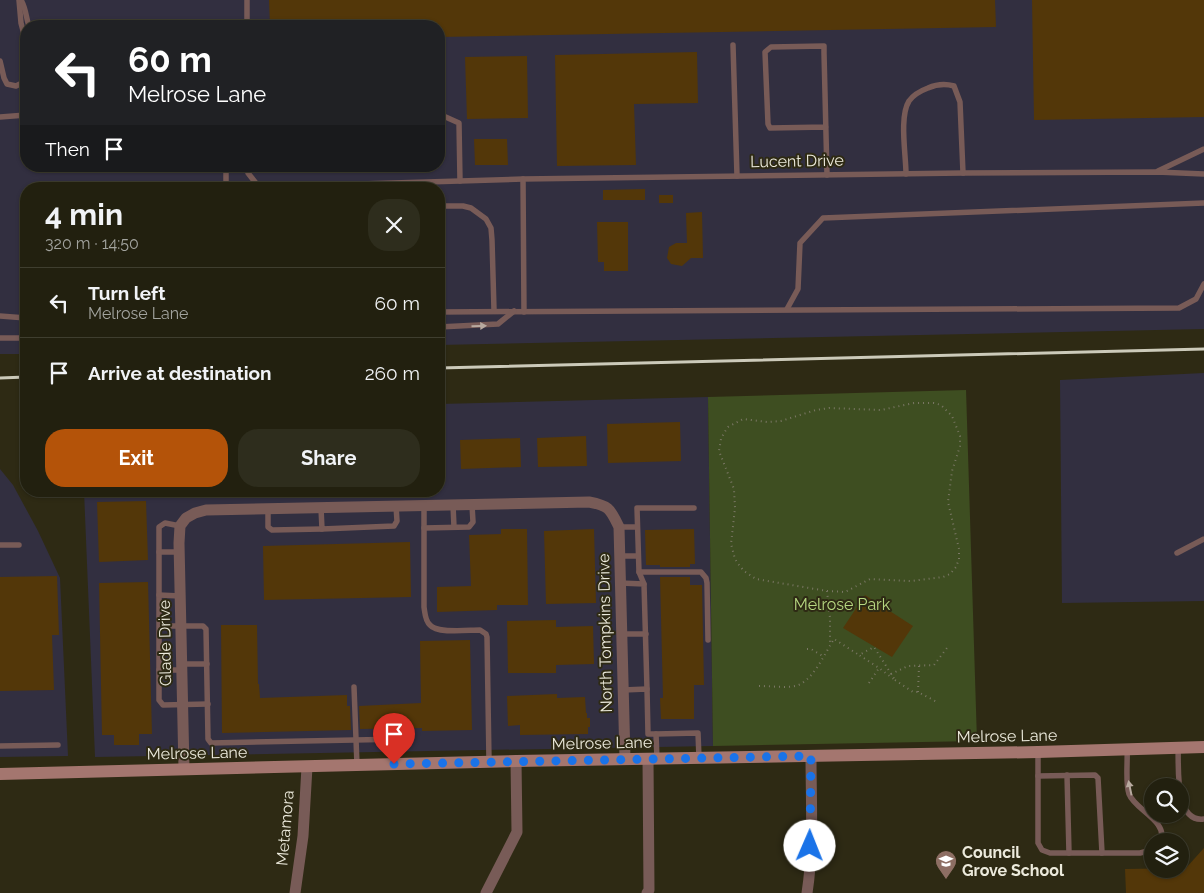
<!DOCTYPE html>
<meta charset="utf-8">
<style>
:root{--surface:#22200f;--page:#2e2d1d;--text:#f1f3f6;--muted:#a2a39e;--line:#3f3e2f;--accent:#b45309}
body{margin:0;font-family:Raleway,sans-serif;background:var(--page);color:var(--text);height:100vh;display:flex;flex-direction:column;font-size:19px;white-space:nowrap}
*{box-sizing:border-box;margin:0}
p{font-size:16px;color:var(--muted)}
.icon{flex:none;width:28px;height:28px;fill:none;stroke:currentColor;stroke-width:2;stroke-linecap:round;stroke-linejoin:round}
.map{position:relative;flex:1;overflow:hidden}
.details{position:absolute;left:20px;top:182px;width:425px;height:315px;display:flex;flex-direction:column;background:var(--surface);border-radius:20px;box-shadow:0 1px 4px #0004,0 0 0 1px var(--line)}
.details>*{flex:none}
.guide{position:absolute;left:20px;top:20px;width:425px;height:152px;border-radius:20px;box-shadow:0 1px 4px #0004,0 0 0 1px var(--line);background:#202124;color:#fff;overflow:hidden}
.buttons{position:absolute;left:1144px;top:778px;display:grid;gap:10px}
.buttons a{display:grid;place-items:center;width:45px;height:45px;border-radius:50%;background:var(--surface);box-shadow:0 1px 4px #0004,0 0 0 1px var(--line);font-size:25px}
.pin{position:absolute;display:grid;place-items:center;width:42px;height:42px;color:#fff;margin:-51px -21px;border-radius:50% 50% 50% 0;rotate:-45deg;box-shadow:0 0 5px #0007}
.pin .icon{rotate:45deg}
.me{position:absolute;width:55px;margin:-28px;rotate:1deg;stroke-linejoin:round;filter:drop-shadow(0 0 4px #0008)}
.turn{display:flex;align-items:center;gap:18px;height:105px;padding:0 25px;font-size:22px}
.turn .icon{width:65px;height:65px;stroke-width:2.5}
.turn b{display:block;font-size:35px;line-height:42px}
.then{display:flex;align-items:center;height:48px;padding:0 25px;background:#0003;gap:10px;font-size:19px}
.round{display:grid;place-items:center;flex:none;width:52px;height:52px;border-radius:20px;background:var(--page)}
.summary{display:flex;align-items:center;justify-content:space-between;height:85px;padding:0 25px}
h1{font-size:30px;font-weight:700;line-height:38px}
.button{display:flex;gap:10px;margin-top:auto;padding:10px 25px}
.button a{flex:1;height:58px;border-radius:20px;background:var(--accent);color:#fff;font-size:20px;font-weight:700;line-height:58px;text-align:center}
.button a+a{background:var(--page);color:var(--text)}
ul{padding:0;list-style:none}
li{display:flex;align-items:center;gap:15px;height:70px;padding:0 25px;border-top:1px solid var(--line)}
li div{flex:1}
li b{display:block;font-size:19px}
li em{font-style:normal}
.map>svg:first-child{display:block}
.industrial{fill:#322f40;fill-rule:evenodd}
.green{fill:#3e4e21}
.building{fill:#533709}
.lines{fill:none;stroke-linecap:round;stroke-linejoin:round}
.path{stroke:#7a7764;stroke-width:2;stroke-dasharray:1 4;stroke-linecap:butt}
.lane{stroke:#785b57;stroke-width:5.5}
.street{stroke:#785b57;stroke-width:11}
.secondary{stroke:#a4766f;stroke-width:12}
.rail{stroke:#cccaba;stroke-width:3}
.oneway{fill:#b8aaa0}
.route{stroke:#1a73e8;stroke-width:9;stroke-dasharray:0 16.2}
.labels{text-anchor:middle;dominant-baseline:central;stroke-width:4;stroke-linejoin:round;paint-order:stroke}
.street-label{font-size:16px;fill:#eceadc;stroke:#2e2a14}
.park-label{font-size:16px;fill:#b6d780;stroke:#2e2a14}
.poi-label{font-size:16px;font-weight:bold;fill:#eceadc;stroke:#2e2a14;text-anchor:start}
</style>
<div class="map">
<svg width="1204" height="893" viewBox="0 0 1204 893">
<rect width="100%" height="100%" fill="#2e2a14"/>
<g class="industrial">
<path d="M0,0h1204v329l-765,16v-156h-413v165h-26zM26,26h413v140h-413z"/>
<path d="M1204,373v228l-142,2 -2,-223z"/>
<path d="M708,397l5,349 -618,11 -11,-266h355v-87z"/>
<path d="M0,469l13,16 25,46 22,47 8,178 -68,1z"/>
</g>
<path class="green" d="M966,390l11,351 -264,5 -5,-349z"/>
<g class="building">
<path d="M269,0h726l1,27 -557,10v-11h-169z"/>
<path d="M1032,0h172v117l-170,3z"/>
<path d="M697,52l1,51 -64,1 2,61 -79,1 -2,-111z"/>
<path d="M527,56l1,62 -61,1 -2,-62z"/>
<path d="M474,139h33l1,26h-33z"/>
<path d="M645,189v11h-42v-10z"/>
<rect x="659" y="195" width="14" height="8"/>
<path d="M702,212l1,46h-12l-9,8 -11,-2 -4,-6 2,-11 7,-4h11l-1,-30z"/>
<path d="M597,222h31v49h-24v-9h-6z"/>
<path d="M680,422l1,39 -73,2 -1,-39z"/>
<path d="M586,436l1,30 -49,1 -1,-29z"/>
<path d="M520,438l1,29 -60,2 -1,-29z"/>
<path d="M146,501l2,59 -49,2 -2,-60z"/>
<path d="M501,529h26l1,76h-31v5l-60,2v-25l34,-1 -2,-51 32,-1z"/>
<path d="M594,529l2,74 -50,1 -2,-73z"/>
<path d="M694,529l1,35h-5v3h-30v-2h-14l-1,-35z"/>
<path d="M410,542l1,55 -147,3 -1,-54z"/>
<path d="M57,576l2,59h-7l2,55 -54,1v-114z"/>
<path d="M660,577h30v8h12l2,100h-10v34h-33l-1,-21h3z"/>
<path d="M148,582l4,152h-13v11h-25v-10h-12l-3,-152z"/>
<path d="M865,595l48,31 -21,31 -49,-29z"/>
<path d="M556,620v7l37,-1 1,38 -38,1v8h-48l-1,-52z"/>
<path d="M221,625h36l1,59h1l1,14 87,-3v11h3l1,24 -129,3z"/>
<path d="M470,640l2,90 -50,1v-3l-62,1 -1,-23 62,-3 -1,-62z"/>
<path d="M557,694v4l28,-1 1,16h1v5h3v9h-2v7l-68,1v-10l-12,1 -1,-30z"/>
<path d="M1204,848v45h-78l-1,-24 61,-1z"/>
</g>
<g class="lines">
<g class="path">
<path d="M827,591l18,1 25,-13 41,2 32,-4 7,-3 6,-7 3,-8v-10l-11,-47 4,-31 8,-25v-10l-8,-20 -11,-11 -7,-2h-20l-33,7 -52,-2 -13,2 -35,11 -14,1 -24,-3 -15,8 -4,6 -3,6 -2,12 15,38 1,19 -4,36 4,15 4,6 5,6 12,8 71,12 3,27v27"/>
<path d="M807,649h4l12,7"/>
<path d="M891,674l17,-8 26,-1 13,-17"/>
<path d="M895,680l18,12h5l19,10"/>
<path d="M869,683l10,-15 16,12 -21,-33 -15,8 20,13"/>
<path d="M759,686c12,0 25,2 36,0 17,-3 30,-33 39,-47l25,16"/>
<path d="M918,692l1,-26"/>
</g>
<g class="lane">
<path d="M19,0l2,23 5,19"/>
<path d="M21,0c5,8 5,18 8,26"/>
<path d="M247,0v26"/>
<path d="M733,45l4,131"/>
<path d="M0,61l4,17 3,6 9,2 10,-5"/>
<path d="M439,114l20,9 1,58"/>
<path d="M0,117l26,-2"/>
<path d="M826,127l-56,1 -2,-4 -3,-72 6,-5 53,-1v7l3,122"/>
<path d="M226,166v23"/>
<path d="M248,166v7l11,14 264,-8"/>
<path d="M1158,171l46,-22"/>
<path d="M906,174c0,-19 -7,-57 3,-73 5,-7 11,-10 19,-13 9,-4 16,-5 26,-2l6,16 3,71"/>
<path d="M439,206h24l8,2 15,11 5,9 1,12 2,70"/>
<path d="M787,309l11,-20 2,-46 23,-25 381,-15"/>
<path d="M439,312l740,-4 17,-9 8,-15"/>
<path d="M524,312l-1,-133 440,-6 194,-1 47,2"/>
<path d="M0,316l26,2"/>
<path d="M439,327l59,-3 16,-13"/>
<path d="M0,338h26"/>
<path d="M424,505v102c1,6 1,14 6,18 7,9 38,5 50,5l6,4 1,3 2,124"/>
<path d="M453,505l1,22"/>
<path d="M321,508l1,21 72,-3 3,-5 -1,-15"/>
<path d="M268,509v18l4,3 50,-1"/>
<path d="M180,526l-15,-3 -6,4v173l4,5 45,-1"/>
<path d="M619,527h18"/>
<path d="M424,528l45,-1 4,-5 -1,-17"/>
<path d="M0,545h19"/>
<path d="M159,552h20"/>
<path d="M1177,553l27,-14"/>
<path d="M619,556h19"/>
<path d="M639,572h62l5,6 1,5 1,57"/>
<path d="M620,583l24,1 3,105"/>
<path d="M644,584l-5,-12 -2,-64h57"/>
<path d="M159,595l21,1"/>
<path d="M160,626h43l3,3 2,110 3,4 194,-4"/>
<path d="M621,634h25"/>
<path d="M182,664h25"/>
<path d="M159,670h23"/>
<path d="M354,687l3,78"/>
<path d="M623,690l24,-1 1,45h8l1,25"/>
<path d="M656,734l42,-1 1,25"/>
<path d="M0,746l58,-1"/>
<path d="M1178,748c1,19 -4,75 26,71"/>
<path d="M1127,749c1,12 -2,34 2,45 6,16 39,27 32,47"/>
<path d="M1038,752v91l4,7 8,3h90l12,-3"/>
<path d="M1067,775l2,78"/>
<path d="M1038,776l57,-1 3,3 4,75"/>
</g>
<g class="street">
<path d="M184,769l-5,-226 1,-17 6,-8 9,-5 11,-3 383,-8c21,4 21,7 30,25l6,232"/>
<path d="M295,893l8,-57 4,-69"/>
<path d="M486,893l31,-61 -1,-71"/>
<path d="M647,893l2,-3 -1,-131"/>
<path d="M807,893c7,-45 4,-92 4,-137"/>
</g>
<path class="secondary" d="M0,774l516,-13 522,-9 166,-5"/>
<g class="rail">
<path d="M439,368l765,-19"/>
<path d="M0,378l26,-1"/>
</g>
</g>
<defs><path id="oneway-solid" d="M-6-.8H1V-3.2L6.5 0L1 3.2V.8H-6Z" transform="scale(1.25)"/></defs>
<g class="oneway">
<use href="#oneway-solid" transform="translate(479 326) rotate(-2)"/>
<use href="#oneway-solid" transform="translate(1130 788) rotate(-102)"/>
</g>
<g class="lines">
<path class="route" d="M394,764l417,-8 -1,90"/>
</g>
<defs>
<g id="school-pin" transform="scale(1.125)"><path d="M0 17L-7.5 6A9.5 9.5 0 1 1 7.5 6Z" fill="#8d6e63" stroke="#2e2a14"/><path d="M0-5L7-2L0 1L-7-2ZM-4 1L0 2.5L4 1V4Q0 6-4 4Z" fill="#fff"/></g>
</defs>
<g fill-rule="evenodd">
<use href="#school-pin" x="946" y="861"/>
</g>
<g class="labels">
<g class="street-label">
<text transform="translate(797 161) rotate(-1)">Lucent Drive</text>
<text transform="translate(605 633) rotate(-91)">North Tompkins Drive</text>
<text transform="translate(165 643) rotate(-91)">Glade Drive</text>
<text transform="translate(1007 736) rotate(-1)">Melrose Lane</text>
<text transform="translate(602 743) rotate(-1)">Melrose Lane</text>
<text transform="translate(197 753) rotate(-1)">Melrose Lane</text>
<text transform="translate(285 828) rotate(-85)">Metamora</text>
</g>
<g class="park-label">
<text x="842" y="604">Melrose Park</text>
</g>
<g class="poi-label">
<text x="962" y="852">Council<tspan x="962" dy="18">Grove School</tspan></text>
</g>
</g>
</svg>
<div class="buttons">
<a><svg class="icon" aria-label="search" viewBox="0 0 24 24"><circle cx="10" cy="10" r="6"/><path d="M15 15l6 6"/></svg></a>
<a><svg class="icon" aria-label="layers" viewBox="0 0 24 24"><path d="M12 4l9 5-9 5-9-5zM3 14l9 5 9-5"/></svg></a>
</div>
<div class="pin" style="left:394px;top:764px;background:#d93025"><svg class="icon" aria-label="arrive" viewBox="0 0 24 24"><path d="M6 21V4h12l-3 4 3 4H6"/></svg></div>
<svg class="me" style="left:810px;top:846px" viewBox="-20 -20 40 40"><circle r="19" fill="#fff"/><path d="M0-13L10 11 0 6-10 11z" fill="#1a73e8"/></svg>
<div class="guide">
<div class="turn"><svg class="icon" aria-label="left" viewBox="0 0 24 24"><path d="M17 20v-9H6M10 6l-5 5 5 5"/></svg><div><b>60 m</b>Melrose Lane</div></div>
<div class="then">Then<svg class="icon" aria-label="arrive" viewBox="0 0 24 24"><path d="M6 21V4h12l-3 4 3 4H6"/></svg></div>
</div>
<section class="details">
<div class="summary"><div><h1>4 min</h1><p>320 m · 14:50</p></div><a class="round"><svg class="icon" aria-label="close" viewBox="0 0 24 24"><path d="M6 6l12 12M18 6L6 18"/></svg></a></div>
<ul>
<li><svg class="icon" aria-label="left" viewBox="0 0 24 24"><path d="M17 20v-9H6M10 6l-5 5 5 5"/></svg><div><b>Turn left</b><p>Melrose Lane</p></div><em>60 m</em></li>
<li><svg class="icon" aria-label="arrive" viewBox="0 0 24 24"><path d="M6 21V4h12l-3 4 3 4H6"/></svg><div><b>Arrive at destination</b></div><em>260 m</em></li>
</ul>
<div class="button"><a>Exit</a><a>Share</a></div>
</section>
</div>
